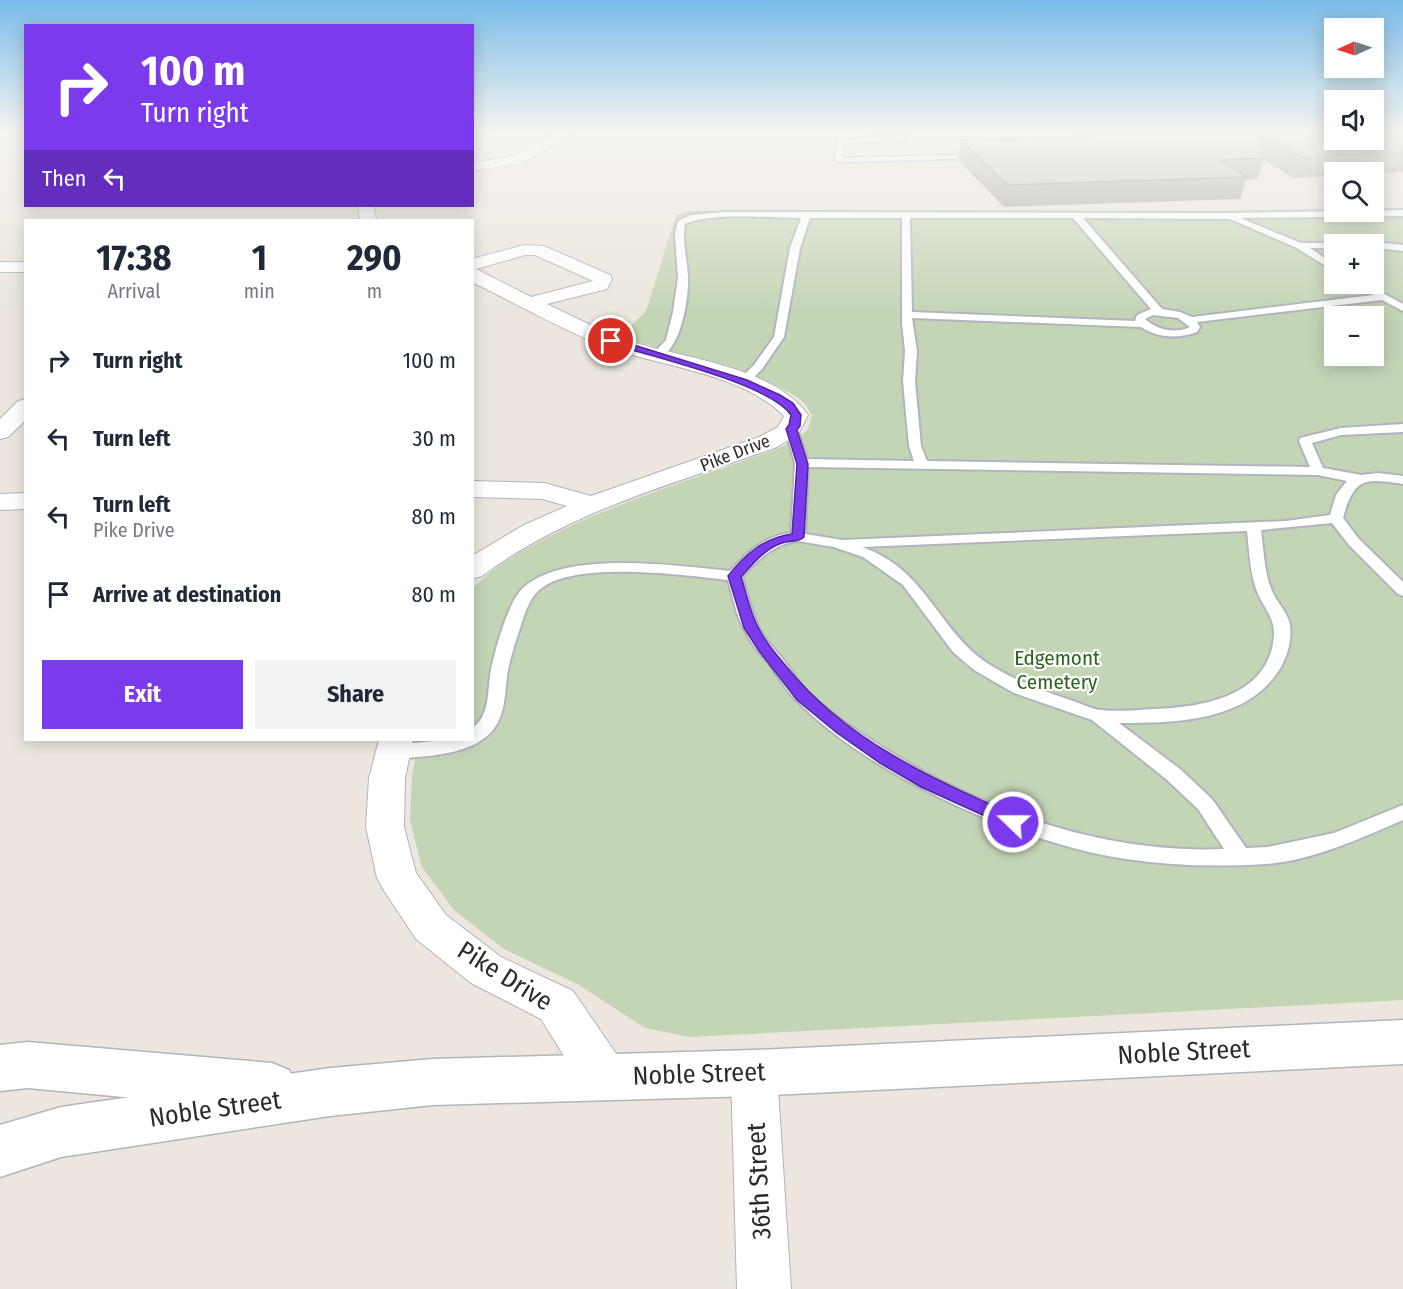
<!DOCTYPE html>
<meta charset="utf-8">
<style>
:root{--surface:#fff;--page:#f2f2f3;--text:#1f2937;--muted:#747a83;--accent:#7c3aed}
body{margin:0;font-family:"Fira Sans Condensed",sans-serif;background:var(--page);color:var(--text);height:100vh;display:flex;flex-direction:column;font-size:22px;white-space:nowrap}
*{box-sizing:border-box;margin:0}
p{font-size:20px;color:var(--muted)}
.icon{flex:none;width:33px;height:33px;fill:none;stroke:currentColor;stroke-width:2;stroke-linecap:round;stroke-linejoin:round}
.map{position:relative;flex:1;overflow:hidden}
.panel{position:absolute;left:24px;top:219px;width:450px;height:522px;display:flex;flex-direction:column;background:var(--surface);border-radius:0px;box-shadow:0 3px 15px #0003}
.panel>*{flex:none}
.hud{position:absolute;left:24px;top:24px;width:450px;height:183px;border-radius:0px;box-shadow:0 3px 15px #0003;background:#7c3aed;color:#fff;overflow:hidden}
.needle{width:39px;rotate:267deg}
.controls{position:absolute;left:1324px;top:18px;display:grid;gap:12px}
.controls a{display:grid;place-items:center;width:60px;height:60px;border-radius:0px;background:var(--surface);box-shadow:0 3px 15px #0003;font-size:30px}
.pin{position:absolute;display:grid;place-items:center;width:51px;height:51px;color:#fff;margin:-26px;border:3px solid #fff;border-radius:50%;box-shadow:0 2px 6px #0007}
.me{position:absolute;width:66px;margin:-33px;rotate:292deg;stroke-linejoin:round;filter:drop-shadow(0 0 4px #0008)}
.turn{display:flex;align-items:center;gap:21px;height:126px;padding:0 18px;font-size:27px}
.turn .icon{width:78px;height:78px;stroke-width:2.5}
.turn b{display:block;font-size:42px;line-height:51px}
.then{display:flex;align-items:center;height:57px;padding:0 18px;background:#0003;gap:12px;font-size:22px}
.eta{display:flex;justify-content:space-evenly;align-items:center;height:102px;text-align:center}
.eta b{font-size:36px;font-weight:700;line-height:42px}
.cta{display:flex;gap:12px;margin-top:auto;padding:12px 18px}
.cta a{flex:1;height:69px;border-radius:0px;background:var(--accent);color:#fff;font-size:24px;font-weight:700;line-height:69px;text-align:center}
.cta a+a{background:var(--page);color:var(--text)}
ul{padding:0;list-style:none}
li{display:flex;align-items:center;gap:18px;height:78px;padding:0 18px}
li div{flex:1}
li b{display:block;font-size:22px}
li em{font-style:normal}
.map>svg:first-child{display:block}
.cemetery{fill:#c4d5b6;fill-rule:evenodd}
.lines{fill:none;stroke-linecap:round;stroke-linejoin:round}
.service-casing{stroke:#b1b4be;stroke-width:4}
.minor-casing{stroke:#b1b4be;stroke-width:2}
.tertiary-casing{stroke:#b1b4be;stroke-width:3}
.secondary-casing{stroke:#b1b4be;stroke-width:3}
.service{fill:#fff;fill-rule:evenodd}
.minor{fill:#fff;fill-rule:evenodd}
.tertiary{fill:#fff;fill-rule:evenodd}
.secondary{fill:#fff;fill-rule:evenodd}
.wall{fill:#aba8a3}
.building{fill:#c7c3bd;stroke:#8b8884;stroke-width:1.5}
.route{fill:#7c3aed;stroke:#51269a;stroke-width:1.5}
.labels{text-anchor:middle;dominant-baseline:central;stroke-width:4.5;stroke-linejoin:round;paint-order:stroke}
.far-street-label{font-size:18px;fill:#2b2b2b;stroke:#fff}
.park-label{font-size:21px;fill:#2c651e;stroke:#fff}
.near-street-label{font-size:26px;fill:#2b2b2b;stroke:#fff}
</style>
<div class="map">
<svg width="1403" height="1289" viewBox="0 0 1403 1289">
<rect width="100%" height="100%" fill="#ece6de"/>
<path class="cemetery" d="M1374,209h29v791l-713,37 -45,-9 -66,-43 -75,-36 -50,-39 -32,-43 -12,-46 2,-46 7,-35h53l1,-152c10,-9 20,-19 31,-26 84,-53 183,-80 275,-114 18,-10 30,-11 33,-33 -3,-4 -5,-8 -8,-12 -26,-27 -144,-54 -184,-66l26,-26 30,-96 13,-4 335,1 311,-2v2h39zM1335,244h39v40h-39zM1335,316h39v40h-39z"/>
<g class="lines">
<g class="service-casing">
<g id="service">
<path d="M900,133h7l-3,8 -60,2 -1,15 136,-4 4,2 -4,2 -140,4 -4,-2 2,-21 61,-2z"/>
<path d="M1403,210v6l-163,2 61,25h37l-3,1v4h-25l25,17v7l-38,-24 -67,-29 -147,-1 79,91 18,3 12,5 181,-22 -18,-11h11l37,20v7l-21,-11 -185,22 3,5 -3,5c-19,7 -39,6 -56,-5l-229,-9 5,33 -2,30 6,65 6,15 383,6 -11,-26 1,-3 41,-10 62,-4v8l-62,3 -29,8 11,25 38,7 17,-2 25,3v8c-39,-6 -49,-6 -60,34l16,21 44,43v14l-5,-2 -49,-49 -17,-22 -71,7c3,21 3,44 12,63 5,11 15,20 17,32 2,14 -2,28 -8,40 -31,57 -106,58 -163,58l61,46 32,30 34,49 22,-1 66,-14 69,-28v15c-44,19 -89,40 -137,44 -47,3 -93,2 -140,-5 -104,-15 -256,-83 -330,-159 -11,-11 -18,-24 -27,-36 -9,-10 -18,-20 -24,-33 -9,-15 -12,-34 -17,-51 -45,-5 -143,-18 -182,5 -14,8 -19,22 -24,37 -5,16 -11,32 -14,48 -3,17 -2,35 -9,50 -16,36 -72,36 -106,39l-7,-2 -2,-5 2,-5 7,-2 52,-5h27v-12c19,-12 15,-39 19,-58 4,-20 17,-67 31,-81 42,-40 154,-23 208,-18 18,-19 34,-35 61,-38l4,-70 -10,-34 2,-3h8l2,3 10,30 107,2 -5,-15 -6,-65 2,-30 -3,-28v-105h-92l-10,30 -16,89 -22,32 -15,15 -4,2 -6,-4 17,-17 20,-28 16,-89 11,-30c-29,0 -91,-6 -116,6 -3,17 2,35 3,52 1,22 -7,76 -31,83l-6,-3 15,-16 7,-28 5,-34 -3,-45 3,-12 13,-6 33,-3 501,1zM910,218h163l78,91 -14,6 -2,6 -223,-9zM1153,315l25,3 12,9c-15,7 -33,3 -45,-8zM808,467l510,8 29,6 -11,14 -6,20 -44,6 -443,19 -38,-6zM1247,531c2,19 3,40 9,58 6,17 19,28 18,46 -4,61 -70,72 -119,74 -17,1 -37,3 -54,1 -10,-1 -21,-7 -31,-10 -29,-10 -57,-20 -83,-37 -49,-33 -61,-94 -125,-116zM798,541l36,6 29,10 40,28 50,67 21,18 40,23 78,27 74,59 32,30 26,40c-118,5 -235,-36 -334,-97 -28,-18 -57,-36 -81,-59 -11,-11 -18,-24 -28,-36 -7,-8 -14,-16 -20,-25 -9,-17 -13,-37 -19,-55 17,-18 31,-33 56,-36z"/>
<path d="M1374,242l29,3v6l-29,-3v-4h-4z"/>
</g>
</g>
<g class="minor-casing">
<g id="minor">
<path d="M556,133h17l-51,30 -50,8v-8l41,-7z"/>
<path d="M358,206h16l2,14h-16z"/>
<path d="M524,245l20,1 66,29 2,4 -5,10 -60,15c29,14 58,29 89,39 52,16 139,25 172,72l-10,19 -21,13c-100,36 -209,64 -295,129l-10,3v-23l50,-30 45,-20 -25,-7 -70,-2v-16l72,2 47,13 168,-59 19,-10 6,-11c-45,-45 -126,-49 -183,-71 -44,-18 -86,-42 -129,-63v-23zM525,255h10l58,26 -62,16 -55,-28z"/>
<rect x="0" y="262" width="26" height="10"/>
<path d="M26,399v21l-18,17 -8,2v-20l18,-18z"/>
<path d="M26,493v16l-26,1v-16z"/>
<path d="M379,740h34l-8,38 -1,49 12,46 30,42 55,42 72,34 48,70 6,16 -6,16 -17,6 -17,-6 -46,-74 -70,-36 -55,-44 -33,-50 -6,-11 -11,-51 3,-49z"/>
<path d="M754,1051l16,6 7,16 14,216h-54l-6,-216 7,-16z"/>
</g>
</g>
<g class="tertiary-casing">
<path id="tertiary" d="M28,1042l244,21 17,7 8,17 -8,17 -17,7 -244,-23 -28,3v-46z"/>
</g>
<g class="secondary-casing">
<path id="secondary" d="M1403,1020v44l-649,32 -321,9 -103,11 -269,41 -61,20v-52l61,-18 269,-39 103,-9 321,-9z"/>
</g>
<use href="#service" class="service"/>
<use href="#minor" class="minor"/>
<use href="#tertiary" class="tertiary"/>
<use href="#secondary" class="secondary"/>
</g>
<path class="wall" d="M1403,133v39l-29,2v-2h-39v4l-42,2 -29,-18 -7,19 -11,1 -6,19 -236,8 -46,-47 3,-20z"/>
<path class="building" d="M1198,133h137v7h39v-7h29v19l-102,5 -40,-22 3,23 -45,2 28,17 -239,8 -47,-45z"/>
<linearGradient id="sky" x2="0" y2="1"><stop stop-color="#7abce8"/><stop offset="0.42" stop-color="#f6f4f0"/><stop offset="1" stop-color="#f6f4f0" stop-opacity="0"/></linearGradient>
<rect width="1403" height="313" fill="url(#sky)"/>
<path class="route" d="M611,338l136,42 33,15 13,8 8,12 -1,11 -3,4 11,34 -4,73c-6,6 -14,3 -22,6 -18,6 -29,21 -41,34 6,17 9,37 18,52 7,14 17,25 27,37 60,75 147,113 233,151l2,5 -2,4 -6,2 -6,-2 -86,-39 -41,-24 -43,-30 -40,-33 -38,-49 -15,-23 -16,-52c17,-22 36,-38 64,-42l5,-70 -11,-35 3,-4 2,-10c-21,-31 -143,-60 -184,-72v-4z"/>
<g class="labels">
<g class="far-street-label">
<text transform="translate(735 453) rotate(-21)">Pike Drive</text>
</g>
<g class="park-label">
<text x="1057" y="658">Edgemont<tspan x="1057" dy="24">Cemetery</tspan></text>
</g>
<g class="near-street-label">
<text transform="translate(505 976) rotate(32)">Pike Drive</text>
<text transform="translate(1184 1052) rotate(-3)">Noble Street</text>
<text transform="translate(699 1074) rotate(-2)">Noble Street</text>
<text transform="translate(215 1109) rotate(-8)">Noble Street</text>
<text transform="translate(759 1181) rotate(-93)">36th Street</text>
</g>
</g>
</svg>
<div class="controls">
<a><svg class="needle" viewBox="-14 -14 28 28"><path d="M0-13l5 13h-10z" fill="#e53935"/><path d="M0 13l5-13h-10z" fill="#747a83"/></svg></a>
<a><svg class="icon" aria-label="sound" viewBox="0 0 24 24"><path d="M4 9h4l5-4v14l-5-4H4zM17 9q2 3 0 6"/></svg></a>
<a><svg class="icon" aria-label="search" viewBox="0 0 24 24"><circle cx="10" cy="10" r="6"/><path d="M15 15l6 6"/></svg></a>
<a>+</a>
<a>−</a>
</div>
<div class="pin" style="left:611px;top:341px;background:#d93025"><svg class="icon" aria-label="arrive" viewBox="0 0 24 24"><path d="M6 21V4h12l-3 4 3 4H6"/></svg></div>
<svg class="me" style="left:1013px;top:822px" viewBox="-20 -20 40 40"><circle r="17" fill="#7c3aed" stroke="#fff" stroke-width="3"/><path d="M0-11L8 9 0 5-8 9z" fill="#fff"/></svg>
<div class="hud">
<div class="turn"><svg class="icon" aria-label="right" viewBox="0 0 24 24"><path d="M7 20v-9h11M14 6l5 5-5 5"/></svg><div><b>100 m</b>Turn right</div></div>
<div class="then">Then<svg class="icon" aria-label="left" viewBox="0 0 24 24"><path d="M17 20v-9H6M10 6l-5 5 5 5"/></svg></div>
</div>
<section class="panel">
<div class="eta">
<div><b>17:38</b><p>Arrival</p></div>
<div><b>1</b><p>min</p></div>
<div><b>290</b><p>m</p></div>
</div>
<ul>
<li><svg class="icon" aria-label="right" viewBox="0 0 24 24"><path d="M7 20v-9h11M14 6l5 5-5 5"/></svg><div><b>Turn right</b></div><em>100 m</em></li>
<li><svg class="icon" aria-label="left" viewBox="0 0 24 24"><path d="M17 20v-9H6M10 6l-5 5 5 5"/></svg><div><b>Turn left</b></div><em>30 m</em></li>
<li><svg class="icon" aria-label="left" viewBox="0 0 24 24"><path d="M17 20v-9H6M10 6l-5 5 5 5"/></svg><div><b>Turn left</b><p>Pike Drive</p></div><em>80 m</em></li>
<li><svg class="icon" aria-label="arrive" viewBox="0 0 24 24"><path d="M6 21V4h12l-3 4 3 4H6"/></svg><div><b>Arrive at destination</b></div><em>80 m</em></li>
</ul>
<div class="cta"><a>Exit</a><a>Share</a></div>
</section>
</div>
